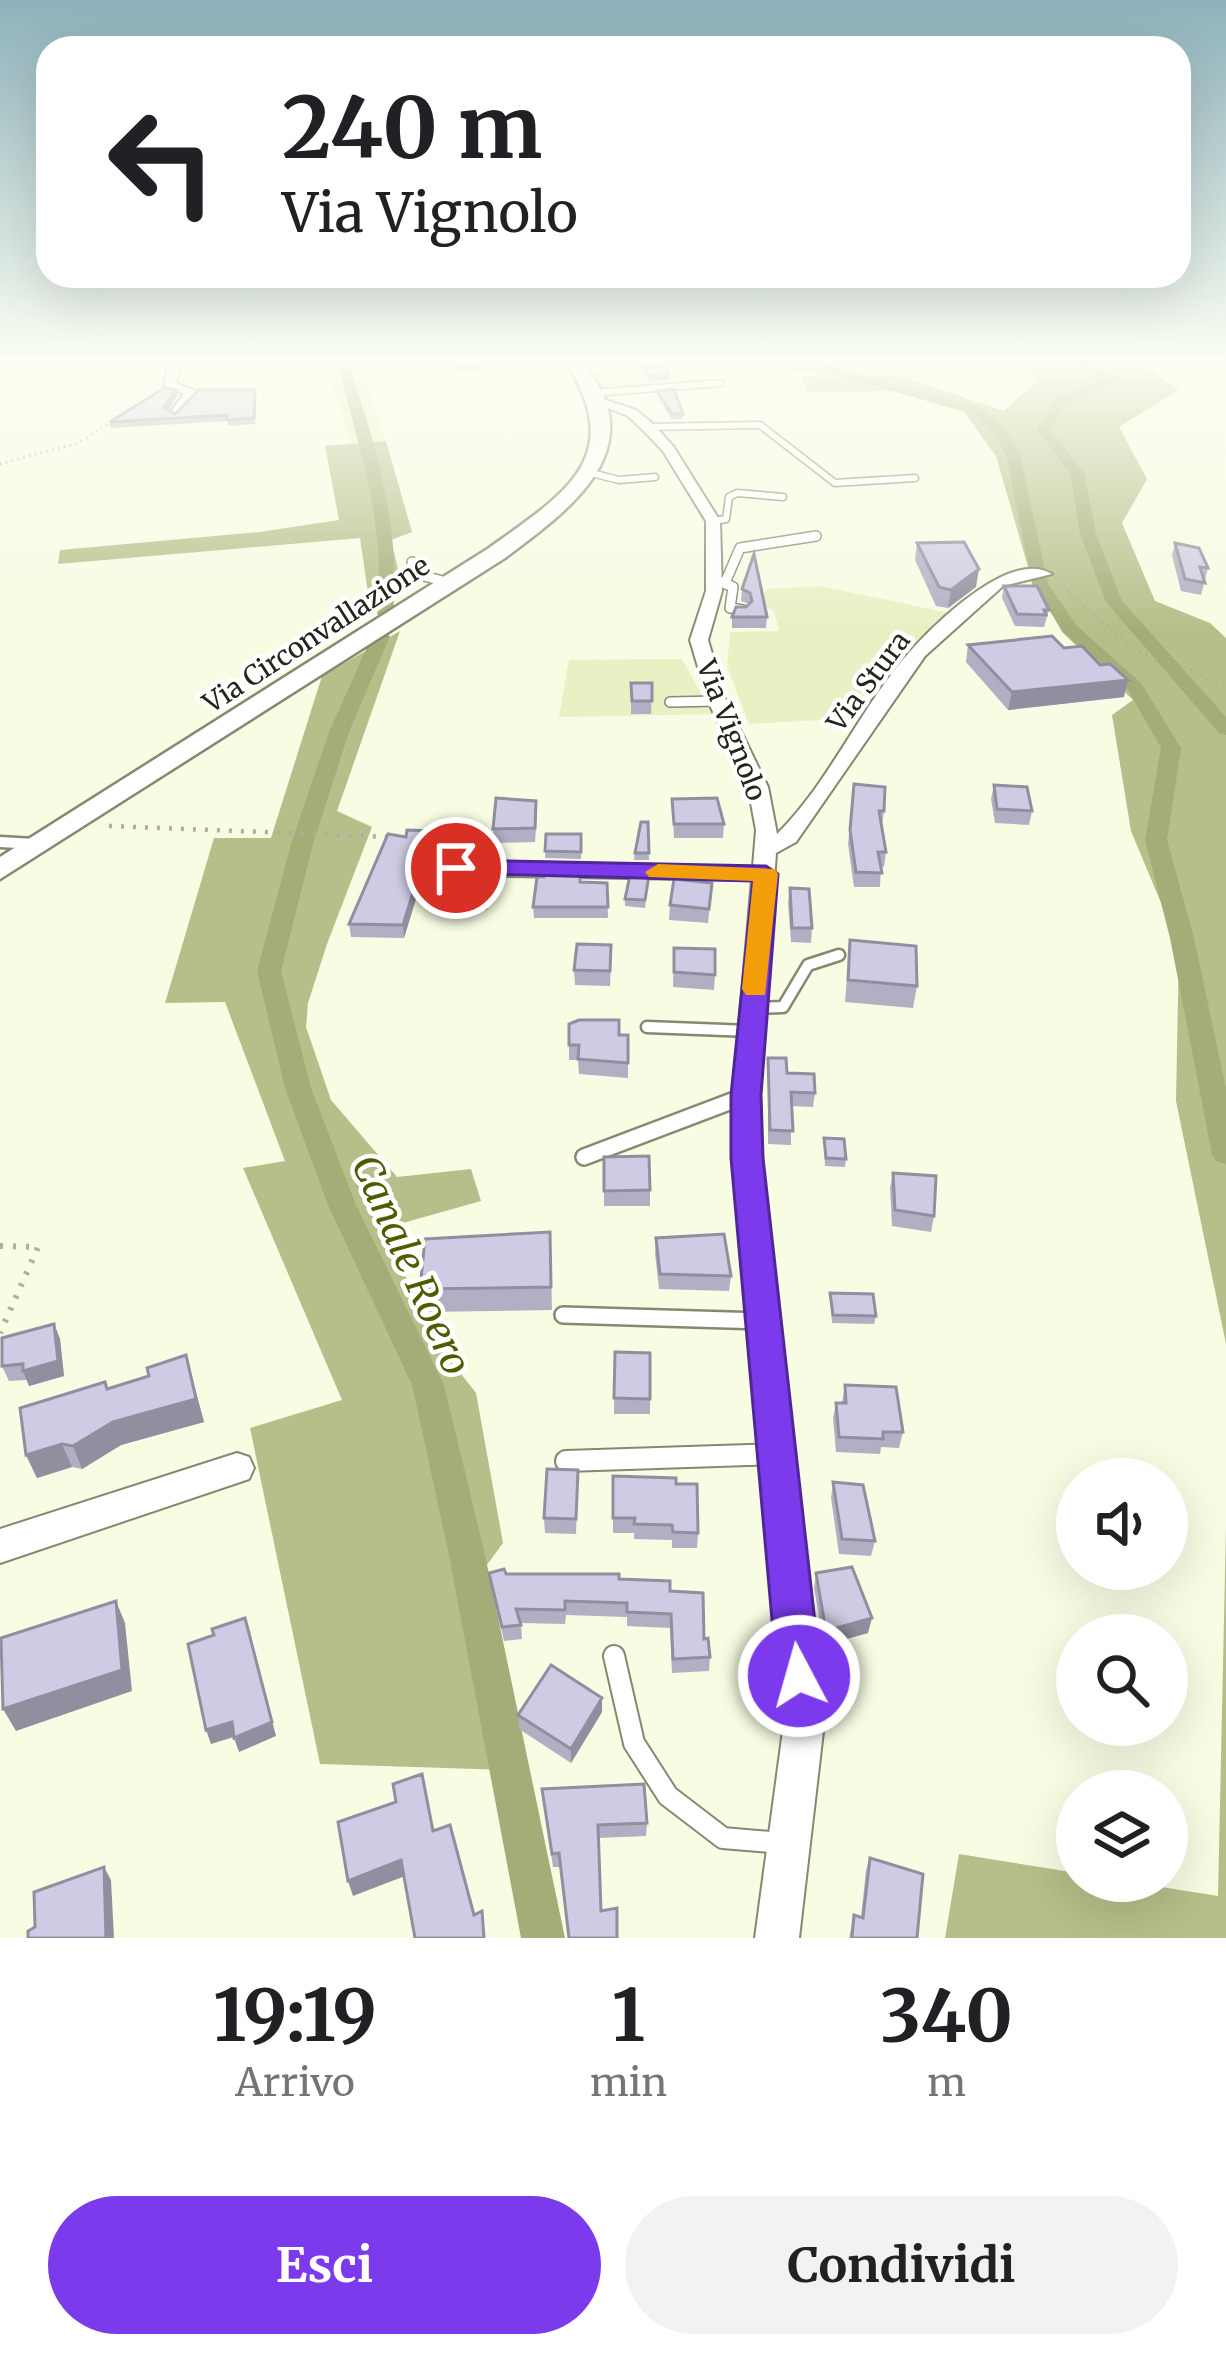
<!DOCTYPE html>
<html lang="it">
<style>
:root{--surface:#fff;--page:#f2f2f2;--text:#202124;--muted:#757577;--accent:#7c3aed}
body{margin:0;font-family:Merriweather,serif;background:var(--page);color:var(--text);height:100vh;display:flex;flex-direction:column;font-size:45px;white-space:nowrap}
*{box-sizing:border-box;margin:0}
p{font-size:39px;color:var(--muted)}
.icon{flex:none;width:66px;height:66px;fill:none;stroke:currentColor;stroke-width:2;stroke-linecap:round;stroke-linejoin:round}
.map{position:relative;height:1938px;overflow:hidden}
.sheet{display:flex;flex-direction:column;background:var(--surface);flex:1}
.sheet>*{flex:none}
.top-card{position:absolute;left:36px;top:36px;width:1155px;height:252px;border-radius:36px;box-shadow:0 12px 48px #0002;background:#fff;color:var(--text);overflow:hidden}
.buttons{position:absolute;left:1056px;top:1458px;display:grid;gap:24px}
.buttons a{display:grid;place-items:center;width:132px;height:132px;border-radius:50%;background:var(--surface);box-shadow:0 12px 48px #0002;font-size:60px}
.pin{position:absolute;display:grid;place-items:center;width:102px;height:102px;color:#fff;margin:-51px;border:6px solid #fff;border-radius:50%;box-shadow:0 3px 12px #0007}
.me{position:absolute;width:132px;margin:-66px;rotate:354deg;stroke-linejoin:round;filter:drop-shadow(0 0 9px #0008)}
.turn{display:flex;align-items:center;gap:42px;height:252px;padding:0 48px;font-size:54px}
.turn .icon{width:156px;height:156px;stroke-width:2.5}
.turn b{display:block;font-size:84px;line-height:102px}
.eta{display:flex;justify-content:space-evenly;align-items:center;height:204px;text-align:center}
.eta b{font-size:72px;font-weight:700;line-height:84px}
.primary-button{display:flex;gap:24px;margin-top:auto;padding:24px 48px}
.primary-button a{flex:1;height:138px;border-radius:72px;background:var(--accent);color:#fff;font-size:48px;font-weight:700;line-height:138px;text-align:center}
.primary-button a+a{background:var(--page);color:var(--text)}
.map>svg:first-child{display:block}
.green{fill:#e8f1c4}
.forest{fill:#b5bf89}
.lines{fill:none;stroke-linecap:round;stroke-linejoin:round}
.canal{fill:#a4ad78;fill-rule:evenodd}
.lane-far4-casing{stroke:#848972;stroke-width:9}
.lane-far3-casing{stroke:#848972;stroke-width:12}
.lane-far2-casing{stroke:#848972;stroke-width:15}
.lane-far1-casing{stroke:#848972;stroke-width:20}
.lane-casing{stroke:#848972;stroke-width:24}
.street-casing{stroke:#848972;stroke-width:4}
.secondary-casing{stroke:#848972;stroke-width:5}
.path-far2{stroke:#acb09d;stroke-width:3;stroke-dasharray:1.5 4.5;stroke-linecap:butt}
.path-far1{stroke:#acb09d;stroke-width:4.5;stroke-dasharray:3 9;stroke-linecap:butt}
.path{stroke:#acb09d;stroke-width:6;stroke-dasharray:3 10;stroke-linecap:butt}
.lane-far4{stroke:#fff;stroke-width:6}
.lane-far3{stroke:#fff;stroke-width:9}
.lane-far2{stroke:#fff;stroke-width:10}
.lane-far1{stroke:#fff;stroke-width:15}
.lane{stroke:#fff;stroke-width:20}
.street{fill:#fff;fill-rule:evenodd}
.secondary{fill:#fff;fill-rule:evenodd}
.wall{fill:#b1afc4}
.shaded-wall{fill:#908fa0}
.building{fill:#cecce4;stroke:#908fa0;stroke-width:3}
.route{fill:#7c3aed;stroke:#51269a;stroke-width:3}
.slow{fill:#f59e0b}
.labels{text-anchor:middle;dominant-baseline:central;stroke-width:9;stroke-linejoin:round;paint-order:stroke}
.far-street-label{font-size:27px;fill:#24261c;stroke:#fff}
.near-water-label{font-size:39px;font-style:italic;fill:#515b00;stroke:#fff}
</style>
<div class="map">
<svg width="1226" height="1938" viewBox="0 0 1226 1938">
<rect width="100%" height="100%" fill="#f7fce3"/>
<g class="green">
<path d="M325,359h32l29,82 -35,3z"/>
<path d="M668,364l7,20 -75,4 -12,-21z"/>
<path d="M820,586l129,27 -93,105 -107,6 -22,-58 3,-34 49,-1 -5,-20 -16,-10 10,-12z"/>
<path d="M682,659l30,55 -153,3 10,-57z"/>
</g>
<g class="forest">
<path d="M767,359h50l50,16 33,1 104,35 33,-30 -12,-22h109l45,31 -60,37 28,52 -25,44 33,78 55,22 16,15v706l-50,-243 3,-155 -48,-115 -19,-116 21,-15 -71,-68 -31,-55 -35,-121 -32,-44 -71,-21 -85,1 -7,-15 29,-2 -41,-6z"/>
<path d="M386,441l26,91 -21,8 7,29 -3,22 -27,2 -8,-55 -302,26 2,-14 200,-18 79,-12 -14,-74z"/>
<path d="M400,631l-63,180 35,16 -45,117 -19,59 -2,24 25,73 66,77 74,-8 10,32 -96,27 46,108 45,57 27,150 -41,56 45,171 -187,-6 -70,-336 92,-28 -99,-232 42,-7 -60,-159 -60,1 49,-165h57l51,-162z"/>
<path d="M1226,1526v412h-281l14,-84 118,19v8h47l94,15z"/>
</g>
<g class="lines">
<g class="canal">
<path d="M336,359h11c28,84 54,165 46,255l-8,5 -8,-5c10,-91 -19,-169 -41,-255z"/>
<path d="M780,359h17l182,48 23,18 18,29 28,130 29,42 64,57 40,65 -14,92 27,98 32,151v75l-10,-3 -4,-7 -42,-216 -25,-98 16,-92 -33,-58 -63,-56 -33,-50 -26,-130 -14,-24 -21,-17z"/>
<path d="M1068,359h13l39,21 -54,24 -16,26 34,43 12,61 26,67 104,116v18l-7,-2 -113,-131 -26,-68 -10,-61 -33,-43 20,-32 47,-18z"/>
<path d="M381,631l9,5 -41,96 -36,112 -32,127 30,117 45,117 88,180 41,170 80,383h-44l-72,-383 -37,-170 -84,-180 -43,-117 -28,-117 34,-127 38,-112 43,-96z"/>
</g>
<g class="lane-far4-casing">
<g id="lane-far4">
<path d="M593,393l128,-10"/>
<path d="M648,427l112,-2 75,58 80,-5"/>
<path d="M587,472l32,8 36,-3"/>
<path d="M713,521l13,-2 3,-22 8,-4 46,4"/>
</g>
</g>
<g class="lane-far3-casing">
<g id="lane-far3">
<path d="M412,562l1,11 37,10"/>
<path d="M721,582l12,5 -3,21 13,2"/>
<path d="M725,583l15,-35 76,-12"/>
<path d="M670,702l47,-1"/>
</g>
</g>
<g class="lane-far2-casing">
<g id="lane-far2">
<path d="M0,842l35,2"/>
<path d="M754,1008l29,-1 25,-42 31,-10"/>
<path d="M647,1027l103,4"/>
</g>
</g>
<g class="lane-far1-casing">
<g id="lane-far1">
<path d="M584,1157l161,-61"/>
<path d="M563,1315l199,6"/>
</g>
</g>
<g class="lane-casing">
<g id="lane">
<path d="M566,1461l210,-7"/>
<path d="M614,1656l20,87 34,53 55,42 59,5"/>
</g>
</g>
<g class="street-casing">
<g id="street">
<path d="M170,359h12l-6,24 22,9 -22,24 -6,-4 14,-18 -20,-9z"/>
<path d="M593,396l43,14 17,14 20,22 47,75 2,70 -14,49 18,61 42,86 9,47c54,-53 85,-131 137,-187 26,-28 98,-98 138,-73l-49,12 -78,70 -129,186 -20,11 -17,242 2,63 63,565 -25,215h-44l29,-215 -51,-565v-63l19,-215 -296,-5 -11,-7 11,-7 297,6 3,-37 -8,-43 -40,-86 -18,-61 16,-49v-70l-43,-70 -20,-21 -15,-14 -35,-14z"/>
<path d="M237,1453l12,4 5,11 -5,11 -249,84v-34z"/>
</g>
</g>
<g class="secondary-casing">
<path id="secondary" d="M564,359h16c8,12 20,25 25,40 26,71 -52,122 -100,159l-505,321v-22l489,-309c78,-56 139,-91 75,-189z"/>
</g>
<g class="path-far2">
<path d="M120,416l21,-13"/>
<path d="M0,464l78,-21 33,-21"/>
<path d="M1060,580l12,17 66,54 57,20 31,21"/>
</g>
<g class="path-far1">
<path d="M109,826l282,11"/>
<path d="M433,841l36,6"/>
</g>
<path class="path" d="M0,1246l38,1 -38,86"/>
<use href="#lane-far4" class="lane-far4"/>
<use href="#lane-far3" class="lane-far3"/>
<use href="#lane-far2" class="lane-far2"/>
<use href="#lane-far1" class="lane-far1"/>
<use href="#lane" class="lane"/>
<use href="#street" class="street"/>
<use href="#secondary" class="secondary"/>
</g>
<g class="wall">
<path d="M657,391l26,23v5h-11l-15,-23z"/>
<path d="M177,396l-9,13 7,5 81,-18 -1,28 -27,2v-5l-117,7 -1,-6z"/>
<path d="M917,543l59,44 -28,21 -12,-2 -21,-46z"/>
<path d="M1175,543l33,25 -7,27 -20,-4 -9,-36z"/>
<path d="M754,554l13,63 -1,11h-34v-11l17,-13 -8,-3 1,-12z"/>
<path d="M1004,586l45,24 -5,17 -29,-1 -13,-28z"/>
<path d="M968,645l96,3 60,49 -116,13 -42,-48z"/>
<path d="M631,683h21l-1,31h-20z"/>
<path d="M854,784l30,27 -2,14 4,27 -2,15 -3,-1 -1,21h-26l-6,-43z"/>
<path d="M994,785l38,26 -3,14 -34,-2 -4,-24z"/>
<path d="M672,799l52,25 -1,14h-49z"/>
<path d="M537,815l-2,27 -41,1 -1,-14z"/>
<path d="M648,822l1,38h-15l1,-7z"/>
<path d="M546,834h35v25l-36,-1z"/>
<path d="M433,843l-29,95 -53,-1 -2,-13z"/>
<path d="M649,875l-4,33 -20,-2v-7z"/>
<path d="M493,880l-6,30h-24l-1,-13z"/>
<path d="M580,882l27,1 1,35h-74l-1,-11z"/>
<path d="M712,883l-4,40 -39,-3 1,-15z"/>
<path d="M790,888l22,40 -1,15 -20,-1 -3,-39z"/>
<path d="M850,940l67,46 -4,22 -68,-6z"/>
<path d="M674,948l41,27 -1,15 -41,-3z"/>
<path d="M611,960l-1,26 -35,-1 -1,-15z"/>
<path d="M569,1024l50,11h9v43l-49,-4 -1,-14h-9z"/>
<path d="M768,1058l47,35 -2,14 -22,-1v39l-23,-1z"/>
<path d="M824,1138l22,21 -1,8 -20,-1z"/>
<path d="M604,1157l46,33v16h-46z"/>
<path d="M893,1173l41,43 -3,16 -39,-6 -2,-38z"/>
<path d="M550,1232l2,78 -129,2 -3,-23z"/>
<path d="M656,1238l75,38 -2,15 -70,-2 -4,-36z"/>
<path d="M830,1293l46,23 -2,8 -42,-1z"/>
<path d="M54,1324l6,15 4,37 -35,10 -2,-6 -18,1 -7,-15z"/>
<path d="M615,1352l35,1v61h-36z"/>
<path d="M186,1355l18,67 -83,23 -39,24 -10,-2 -35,11 -11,-23 81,-66 42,-13z"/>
<path d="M845,1385l58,47 -4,16 -18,-1 -1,7 -44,-2 -3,-34 3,-15h6z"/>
<path d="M578,1470l-2,64 -31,-1 -1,-15z"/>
<path d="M613,1476l63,8 22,49 -1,15h-25v-8l-38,-1v-6h-21z"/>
<path d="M833,1482l42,59 -4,15 -32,-2 -8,-56z"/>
<path d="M489,1573l130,6 51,12 34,48 6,18 -1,14 -37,2 -2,-45 -43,-2v-9l-61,-2 -1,9 -44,-1 1,16 -18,2z"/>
<path d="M816,1573l52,60 -44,12 -10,-57z"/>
<path d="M602,1698v14l-31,51 -52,-34 -1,-14z"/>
<path d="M542,1789l105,34 -1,13 -48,2 3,73 -41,-44h-7z"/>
<path d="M870,1858l47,80h-68l5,-23 7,2 5,-46z"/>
</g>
<g class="shaded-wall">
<path d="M481,365v4l-23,2v-5z"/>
<path d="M669,375v5l-21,1v-5z"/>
<path d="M176,390l1,6 -11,17 -2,-6z"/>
<path d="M979,569l-3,18 -28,21 3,-18z"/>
<path d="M1128,680l-4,17 -116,13 4,-18z"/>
<path d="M432,831l1,12 -29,95 -1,-13z"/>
<path d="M492,868l1,12 -6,30 -1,-13z"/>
<path d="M54,1324l6,15 4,37 -35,10 -6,-15z"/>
<path d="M186,1355l18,67 -83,23 -39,24 -9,-23z"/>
<path d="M62,1444l10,23 -35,11 -11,-23z"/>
<path d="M116,1601l9,22 7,68 -116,40 -13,-22z"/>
<path d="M245,1618l31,118 -37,16 -5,-14z"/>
<path d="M872,1618l-4,15 -44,12 2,-14z"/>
<path d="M602,1698v14l-31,51v-14z"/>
<path d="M232,1722l5,14 -26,8 -5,-14z"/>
<path d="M401,1860l4,16 -52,20 -5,-15z"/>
<path d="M104,1867l7,13 3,58h-8z"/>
</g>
<g class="building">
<path d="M453,359h24l4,6 -23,1z"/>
<path d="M666,366l3,9 -21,1 -6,-9z"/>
<path d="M164,388l12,2 -12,17 11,7 24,-24h56l-1,28 -27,2v-5l-117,7z"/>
<path d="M674,389l9,25h-11l-15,-23z"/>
<path d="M964,542l15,27 -28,21 -12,-3 -22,-44z"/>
<path d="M1175,543l24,5 9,20 -8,-1 5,16 -20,-4z"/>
<path d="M754,554l13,63h-35l4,-10h10l6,-6 -2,-8 -8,-4z"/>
<path d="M1004,586h33l12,24h-5l2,5 -29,-1z"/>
<path d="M1052,636l12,12 18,-2 18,19 10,-1 18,16 -116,12 -44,-47z"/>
<path d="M631,683h21v18h-20z"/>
<path d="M854,784l31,3 -1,24h-5l7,41h-8l4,21 -26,-1 -6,-42z"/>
<path d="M994,785l33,2 5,24 -35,-2z"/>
<path d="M496,798l40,3 -1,27 -42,1z"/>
<path d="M717,798l7,26h-50l-2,-25z"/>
<path d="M641,822h7l1,31h-14z"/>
<path d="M407,830l25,1 -29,94 -54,-1 39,-90 18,3z"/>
<path d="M546,834h35v18l-36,-1z"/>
<path d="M492,868l-6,29h-24l6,-27z"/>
<path d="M544,870h36v12l27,1 1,24h-75l4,-30h7z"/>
<path d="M630,875h19l-4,25 -20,-1z"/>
<path d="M674,879l38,4 -3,26 -39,-4z"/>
<path d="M790,888l19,1 3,39h-20z"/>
<path d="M850,940l66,6 1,40 -69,-6z"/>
<path d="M577,944l34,1 -1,26 -36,-1z"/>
<path d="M674,948l41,1v26l-41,-3z"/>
<path d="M579,1020h40v15h9v28l-50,-4 1,-14h-10v-21z"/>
<path d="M768,1058h18l1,15 27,1 1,19 -24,-1 2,39 -23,-1z"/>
<path d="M824,1138l20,1 2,20 -20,-1z"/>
<path d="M649,1156l1,34 -46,1v-34z"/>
<path d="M893,1173l43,3 -2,40 -39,-6z"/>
<path d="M550,1232l1,55 -131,2 5,-50z"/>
<path d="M724,1234l7,42 -71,-2 -4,-36z"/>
<path d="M830,1293l43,1 3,22 -43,-1z"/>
<path d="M54,1324l4,37 -35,10v-7l-21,2v-28z"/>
<path d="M615,1352l35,1v46l-36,-1z"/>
<path d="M186,1355l10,44 -83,23 -40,24 -11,-2 -36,11 -6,-47 85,-26 2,7 42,-13 -2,-8z"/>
<path d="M845,1385l51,2 7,45h-20v7l-44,-2 -3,-34h10z"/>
<path d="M547,1469l31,1 -2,49 -32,-1z"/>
<path d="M613,1476l63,2v6h21l1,49 -25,-1 -1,-7 -38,-1 1,-6h-22z"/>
<path d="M833,1482l30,3 12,56 -33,-2z"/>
<path d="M852,1567l20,51 -46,13 -10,-58z"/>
<path d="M504,1569l2,5h113v5l51,2v10l33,2 1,46 4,-1 2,19 -37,2 -2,-45 -44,-2v-9l-62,-2v9l-49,-1 5,16 -19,2 -13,-54z"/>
<path d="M116,1601l6,69 -119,39 -2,-71z"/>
<path d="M245,1618l27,104 -38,16 -2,-16 -26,8 -18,-86 26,-9 -2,-6z"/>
<path d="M551,1665l51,33 -31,51 -53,-34z"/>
<path d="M422,1774l11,57 17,-6 24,90 8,-4 2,27h-69l-14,-78 -53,21 -10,-59 58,-20 -3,-18z"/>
<path d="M644,1784l3,39 -49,2 3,86 16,-3v30h-48l-10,-85 -7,1 -10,-65z"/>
<path d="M870,1858l53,16 -6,64h-65l2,-23 9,3z"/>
<path d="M104,1867l2,71h-78v-7l7,-4 -1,-35z"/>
</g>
<linearGradient id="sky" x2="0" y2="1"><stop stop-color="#8db1bb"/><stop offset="0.57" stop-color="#fbfef2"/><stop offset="1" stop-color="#fbfef2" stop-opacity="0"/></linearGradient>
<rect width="1226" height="630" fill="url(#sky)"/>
<path class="route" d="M456,860l310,6 12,8 -17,221 2,63 58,518 -7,15 -15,6 -16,-6 -6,-15 -46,-518v-63l22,-214 -306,-8 -3,-5z"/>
<path class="slow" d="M658,864l117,5 3,5 -13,121h-19l-4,-6 11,-108 -104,-4 -4,-5z"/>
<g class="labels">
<g class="far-street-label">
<text transform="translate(316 634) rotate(-33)">Via Circonvallazione</text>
<text transform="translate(868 681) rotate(-53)">Via Stura</text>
<text transform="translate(732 730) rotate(69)">Via Vignolo</text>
</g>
<g class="near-water-label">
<text transform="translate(411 1265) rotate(66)">Canale Roero</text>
</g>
</g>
</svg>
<div class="buttons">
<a><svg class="icon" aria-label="sound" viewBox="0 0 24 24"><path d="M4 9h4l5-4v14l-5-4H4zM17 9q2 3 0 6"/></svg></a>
<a><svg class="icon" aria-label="search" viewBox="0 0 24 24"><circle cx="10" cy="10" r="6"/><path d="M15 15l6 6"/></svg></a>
<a><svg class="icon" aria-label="layers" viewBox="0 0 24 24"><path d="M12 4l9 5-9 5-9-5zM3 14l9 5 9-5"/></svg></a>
</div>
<div class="pin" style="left:456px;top:868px;background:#d93025"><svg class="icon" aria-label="arrive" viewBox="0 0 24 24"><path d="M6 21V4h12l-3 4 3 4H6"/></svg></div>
<svg class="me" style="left:799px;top:1676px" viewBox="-20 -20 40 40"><circle r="17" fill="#7c3aed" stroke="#fff" stroke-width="3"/><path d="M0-11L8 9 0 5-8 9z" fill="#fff"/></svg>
<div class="top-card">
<div class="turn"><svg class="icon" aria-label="left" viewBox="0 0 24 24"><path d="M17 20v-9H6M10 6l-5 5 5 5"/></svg><div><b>240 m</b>Via Vignolo</div></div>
</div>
</div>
<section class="sheet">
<div class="eta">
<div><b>19:19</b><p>Arrivo</p></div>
<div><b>1</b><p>min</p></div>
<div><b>340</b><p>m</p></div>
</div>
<div class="primary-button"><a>Esci</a><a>Condividi</a></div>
</section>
